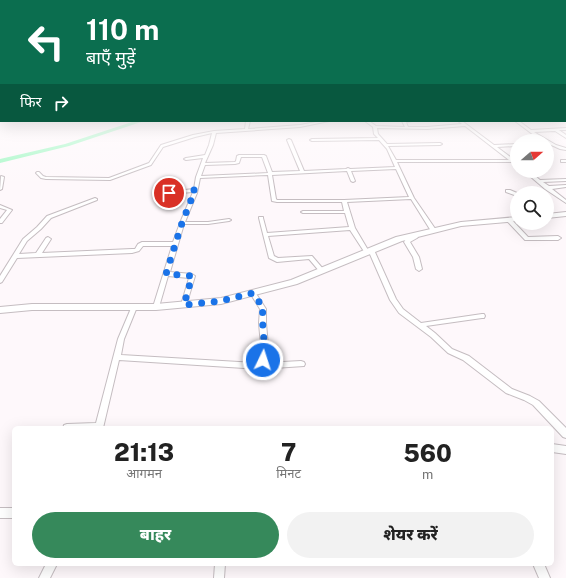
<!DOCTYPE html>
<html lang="hi">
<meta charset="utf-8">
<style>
:root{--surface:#fff;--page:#f2f2f2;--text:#222;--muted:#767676;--accent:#36895b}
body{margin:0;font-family:"Public Sans","Noto Sans Devanagari",sans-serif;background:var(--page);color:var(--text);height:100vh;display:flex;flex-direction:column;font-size:15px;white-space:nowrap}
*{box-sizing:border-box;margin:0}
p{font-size:13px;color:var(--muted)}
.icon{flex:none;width:22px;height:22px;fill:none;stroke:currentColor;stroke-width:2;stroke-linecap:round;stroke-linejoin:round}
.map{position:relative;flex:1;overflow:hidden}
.panel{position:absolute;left:12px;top:426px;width:542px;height:140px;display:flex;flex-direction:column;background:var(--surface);border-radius:6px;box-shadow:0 4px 16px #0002}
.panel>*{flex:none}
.banner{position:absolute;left:0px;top:0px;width:566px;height:122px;box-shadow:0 4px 16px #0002;background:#0b6e4f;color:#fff;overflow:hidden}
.needle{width:26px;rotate:70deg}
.fabs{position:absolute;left:510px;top:134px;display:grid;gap:8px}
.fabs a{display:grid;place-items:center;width:44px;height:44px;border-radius:50%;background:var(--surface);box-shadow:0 4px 16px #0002;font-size:20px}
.pin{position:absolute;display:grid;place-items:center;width:34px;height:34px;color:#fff;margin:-17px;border:2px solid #fff;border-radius:50%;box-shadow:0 1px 4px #0007}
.me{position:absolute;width:44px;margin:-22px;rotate:4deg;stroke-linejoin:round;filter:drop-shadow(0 0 3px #0008)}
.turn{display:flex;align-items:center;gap:14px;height:84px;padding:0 20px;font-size:18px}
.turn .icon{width:52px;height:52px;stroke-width:2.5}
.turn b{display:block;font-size:28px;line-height:34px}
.then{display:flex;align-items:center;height:38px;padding:0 20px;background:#0003;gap:8px;font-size:15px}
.eta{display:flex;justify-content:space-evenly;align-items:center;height:68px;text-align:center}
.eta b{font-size:24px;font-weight:800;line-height:28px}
.button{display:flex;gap:8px;margin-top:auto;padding:8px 20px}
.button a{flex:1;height:46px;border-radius:24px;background:var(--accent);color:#fff;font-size:16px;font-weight:800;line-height:46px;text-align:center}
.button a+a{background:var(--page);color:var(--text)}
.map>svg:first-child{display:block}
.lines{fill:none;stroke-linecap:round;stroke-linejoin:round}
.river{fill:#9df8c1;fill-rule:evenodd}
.street-casing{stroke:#c5bdc1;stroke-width:2}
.secondary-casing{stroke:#c5bdc1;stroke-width:2}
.street{fill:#fff;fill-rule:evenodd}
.secondary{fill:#fff;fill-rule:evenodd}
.route{stroke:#1a73e8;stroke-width:7;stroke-dasharray:0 12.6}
</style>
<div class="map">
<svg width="566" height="578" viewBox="0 0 566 578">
<rect width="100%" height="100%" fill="#fef8fb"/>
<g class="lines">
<path class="river" d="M135,121h9l-75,25 -69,17v-4l65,-15z"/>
<g class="street-casing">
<g id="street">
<rect x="0" y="106" width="1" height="2"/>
<rect x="0" y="111" width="1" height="2"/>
<rect x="565" y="115" width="1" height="3"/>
<path d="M246,121h4l-2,8 52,-4 22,-4h7l-29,6 -84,6 -3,12 -8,18 30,-1 1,-1 1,-5 2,-1h25l2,1 6,16 28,-1 -13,-31 2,-1 2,1 13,31 42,-2 2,-1 2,1 45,-2 -8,-18 -8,-9 -67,1 -2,-1 2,-1 66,-1 -4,-4 -1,-7 -8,-6h4l7,5 29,1 -3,-6h10l-6,1 2,5h19l35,-3 -4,-3h4l32,24 23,-1v2l-20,1 20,15v3l-5,-3h-115l17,36 22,32 -1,1h-4l-20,-32 -64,3 8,26 13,22 3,-2 3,2 22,49 7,10 18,14 61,-9h2l1,2 -1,2h-2l-56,8 9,7 17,16 17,7 43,33 18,7 9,5 27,27v10l-3,-1 -30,-32 -9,-5 -18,-7 -43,-33 -15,-7 -17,-16 -32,-24 -9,-13 -21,-48 -2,2 -2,-1 -15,-23 -82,6 6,20 4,2 34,-2 12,14 1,1 -1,1h-4l-11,-13 -32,3 -8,-4 -10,-40v-1h4v1l4,15 82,-6 -4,-14h-42l-2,-1 2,-1h41l-2,-9h-65l-5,-1 -4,-26 -68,3 -3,15 -12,29h23l21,-3 2,1 -2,1 -21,3h-24l-14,48 22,2 3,2 -9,30 -2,1 -3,-2 8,-27 -21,-2 -9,31 -3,2 -3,-2 19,-61h-29l-4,5 -7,2 -115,5 -15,24 -2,1v-7l23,-37 14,-12 10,-11 48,-18 2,1v1l-46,18 -10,11 -14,12 -8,13 17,-1 10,-15 2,-1 3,2 -9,14 90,-4h3l3,-5 4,-2h31l7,-19 13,-31 -37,3 -2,-1 2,-1 38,-4 2,-12 7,-19 -17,2 -2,-1 2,-1 19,-3 4,-10 3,-12 -17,4 -32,10 -12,18 -41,15 -64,-1 -5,-1 -5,-5 1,-1h2l4,4 3,1 63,1 40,-15 12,-18 32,-10 21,-4 31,-2zM465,126l44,34h-113l-8,-14 52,-1 2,-1 -2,-1 -53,1 -9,-10 -1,-6 50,1zM241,157h21l6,16 -67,3 4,-11 30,-1 4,-1zM396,169l13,28 -65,3h-67l-1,-1 -4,-24 75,-4 4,10 2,1 2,-1 -4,-10z"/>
<path d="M515,121h4l12,9 35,-2v2h-7l7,5v3l-11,-7 -21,1 22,13 10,3v2l-6,-1 -13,-6v-2h-4l-4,-2z"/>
<rect x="561" y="160" width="5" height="2"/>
<path d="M524,171h5l11,9 26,-1v2l-23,1 6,4 17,-1v2l-14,2 14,11v3l-21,-14z"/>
<path d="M1,176l3,1 -2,12 -2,1z"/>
<path d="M506,190h4l7,3v3l-11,-4z"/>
<path d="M0,205l12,5 -10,13h-2v-4l7,-9 -7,-2z"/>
<path d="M507,219h4l17,18 30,-1 3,2 -3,2h-33l-18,-19z"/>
<path d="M415,235l2,1 1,1 -1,1 -7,4 9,15 3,12 -3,2 -3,-2 -3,-12 -9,-15 2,-3z"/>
<path d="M253,291l2,1 11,17v14l2,23v7l-4,10 37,-2 3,1 1,2 -1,2 -45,3 -140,-9 -16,68h-40l1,-3 3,-1 29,-1 22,-84 14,-33h4l1,1 -13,32 -3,16 136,8 4,-10v-7l-2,-23 1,-14 -10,-16z"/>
<path d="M552,444l14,2v8l-14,-2z"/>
<rect x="0" y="508" width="14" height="10"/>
<path d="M46,564h11l-7,14h-11z"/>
<path d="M215,564h10l-1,14h-10z"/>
<path d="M533,564h11l6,14h-11z"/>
</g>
</g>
<g class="secondary-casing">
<g id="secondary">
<path d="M566,212v4l-19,2v-4z"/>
<path d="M517,217v4l-56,5 -59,15 -105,43 -76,20 -65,6h-124l-32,3v-6l32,-3h124l65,-6 70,-18 105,-43 65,-15z"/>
</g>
</g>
<use href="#street" class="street"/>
<use href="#secondary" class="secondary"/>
</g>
<linearGradient id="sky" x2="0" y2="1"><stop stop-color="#8acfd8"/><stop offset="0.57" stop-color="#fffcfd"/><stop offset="1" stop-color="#fffcfd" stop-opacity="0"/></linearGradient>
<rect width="566" height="187" fill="url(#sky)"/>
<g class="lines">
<path class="route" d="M169,193l26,-3 -13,33 -16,51 26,2 -8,29 37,-4 32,-8 11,16 -2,5 2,27 -1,19"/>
</g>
</svg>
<div class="fabs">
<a><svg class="needle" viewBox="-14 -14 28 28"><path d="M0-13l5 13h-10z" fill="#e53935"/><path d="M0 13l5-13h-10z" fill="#767676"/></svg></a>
<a><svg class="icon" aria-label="search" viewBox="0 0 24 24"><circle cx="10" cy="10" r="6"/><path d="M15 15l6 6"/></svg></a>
</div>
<div class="pin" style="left:169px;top:193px;background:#d93025"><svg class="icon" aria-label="arrive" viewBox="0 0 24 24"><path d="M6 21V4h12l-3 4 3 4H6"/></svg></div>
<svg class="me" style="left:263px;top:360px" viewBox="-20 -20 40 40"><circle r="17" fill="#1a73e8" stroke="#fff" stroke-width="3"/><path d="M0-11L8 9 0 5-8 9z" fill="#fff"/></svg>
<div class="banner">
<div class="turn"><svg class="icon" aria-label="left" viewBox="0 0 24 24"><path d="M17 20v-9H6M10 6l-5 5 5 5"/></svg><div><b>110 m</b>बाएँ मुड़ें</div></div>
<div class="then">फिर<svg class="icon" aria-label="right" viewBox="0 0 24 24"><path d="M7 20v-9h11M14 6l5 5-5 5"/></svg></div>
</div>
<section class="panel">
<div class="eta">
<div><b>21:13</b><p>आगमन</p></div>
<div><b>7</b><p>मिनट</p></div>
<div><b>560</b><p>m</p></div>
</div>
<div class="button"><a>बाहर</a><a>शेयर करें</a></div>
</section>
</div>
